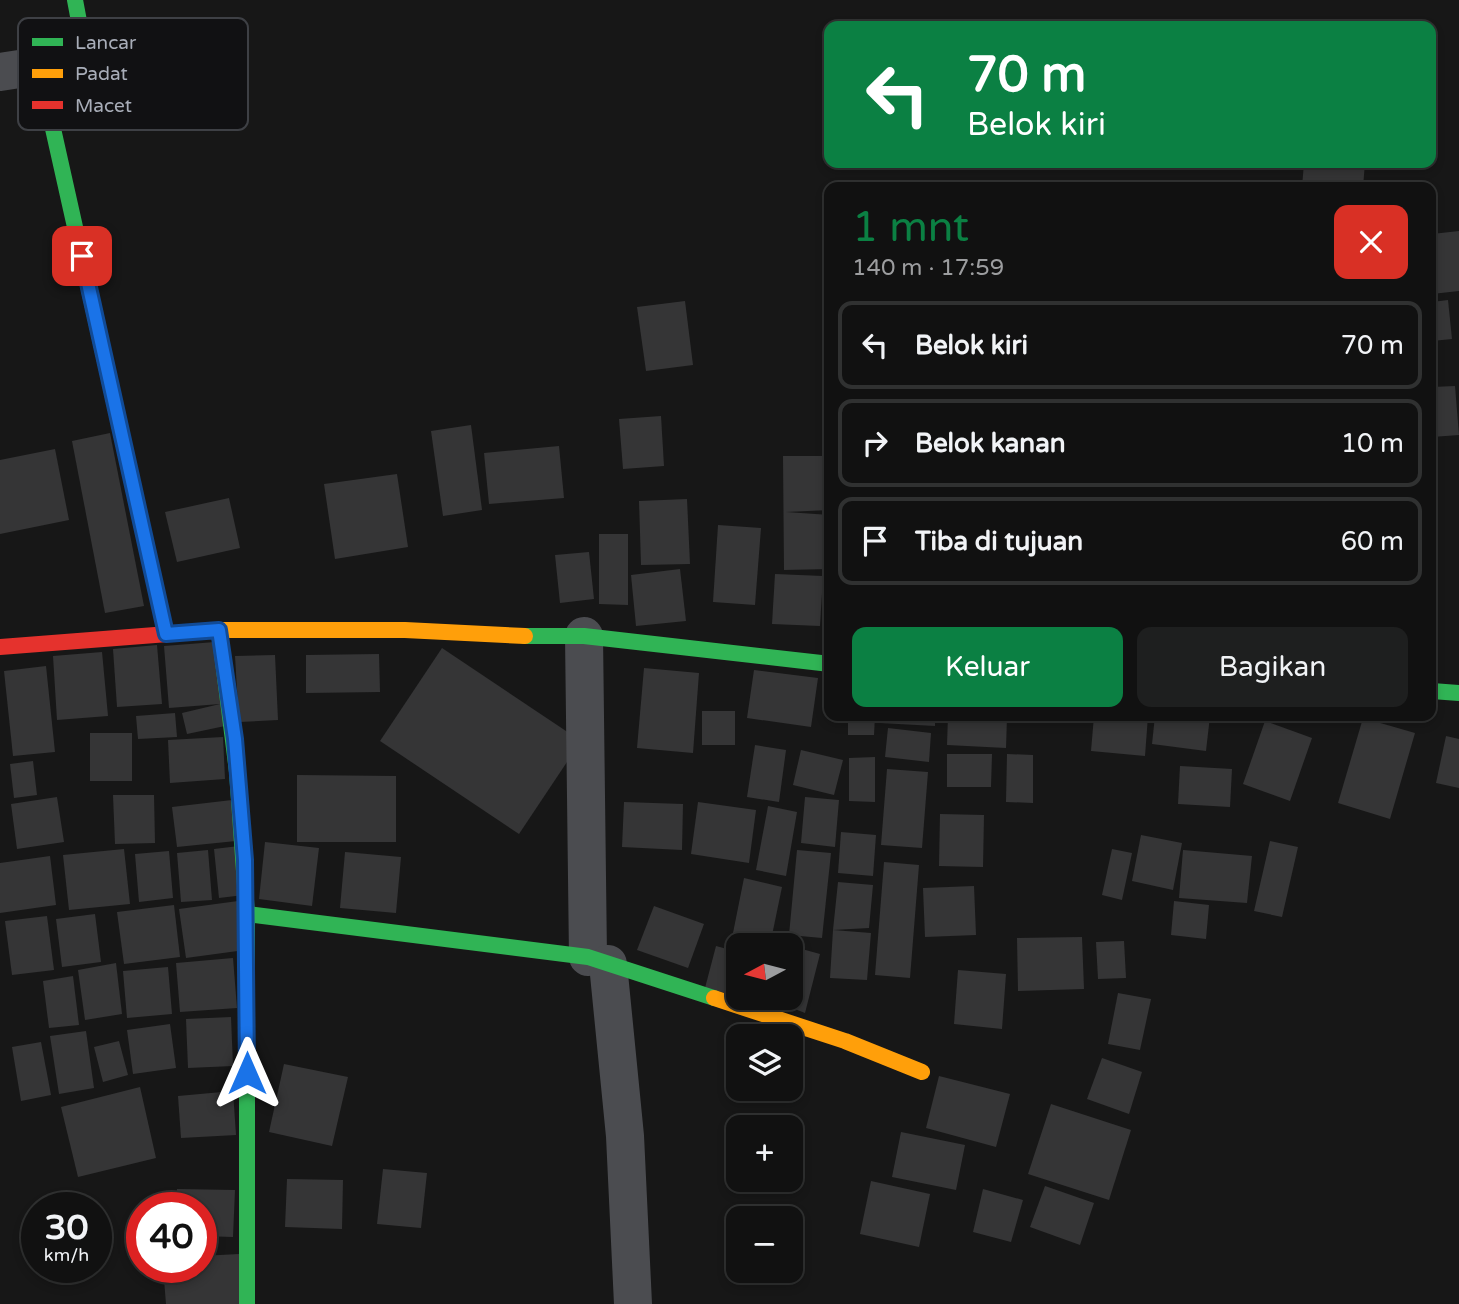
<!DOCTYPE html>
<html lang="id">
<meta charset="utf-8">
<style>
:root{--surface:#111;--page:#1e1f1f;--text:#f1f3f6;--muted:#9c9d9f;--line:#303131;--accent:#0b8043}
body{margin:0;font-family:"Varela Round",sans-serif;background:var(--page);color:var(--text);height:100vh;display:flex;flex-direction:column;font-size:26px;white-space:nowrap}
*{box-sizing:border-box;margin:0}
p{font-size:23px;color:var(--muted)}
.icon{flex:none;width:38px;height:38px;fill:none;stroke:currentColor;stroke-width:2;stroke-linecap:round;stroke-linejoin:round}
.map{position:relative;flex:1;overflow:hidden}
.panel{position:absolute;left:824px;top:182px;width:612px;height:539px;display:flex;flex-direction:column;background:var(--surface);border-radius:14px;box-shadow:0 4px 10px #0003,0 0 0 2px var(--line)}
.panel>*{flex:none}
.hud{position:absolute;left:824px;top:21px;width:612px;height:147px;border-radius:14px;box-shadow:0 4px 10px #0003,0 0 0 2px var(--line);background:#0b8043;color:#fff;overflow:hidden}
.needle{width:46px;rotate:263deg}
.tools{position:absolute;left:726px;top:933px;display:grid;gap:14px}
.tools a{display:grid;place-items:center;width:77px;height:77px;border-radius:14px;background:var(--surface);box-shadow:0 4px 10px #0003,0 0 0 2px var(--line);font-size:35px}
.speed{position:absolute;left:21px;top:1192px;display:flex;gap:14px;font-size:35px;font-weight:700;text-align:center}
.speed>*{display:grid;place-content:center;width:91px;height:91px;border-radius:50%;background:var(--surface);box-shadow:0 4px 10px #0003,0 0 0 2px var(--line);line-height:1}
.speed small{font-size:18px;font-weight:400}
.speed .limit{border:10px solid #d22;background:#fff;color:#111}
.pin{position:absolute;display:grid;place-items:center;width:60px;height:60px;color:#fff;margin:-30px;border-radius:14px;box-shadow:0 4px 10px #0006}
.me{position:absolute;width:77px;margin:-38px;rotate:0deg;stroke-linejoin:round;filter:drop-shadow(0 0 5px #0008)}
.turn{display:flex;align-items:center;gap:24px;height:147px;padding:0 28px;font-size:32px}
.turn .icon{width:91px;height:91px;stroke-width:2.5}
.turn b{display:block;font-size:49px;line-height:60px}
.round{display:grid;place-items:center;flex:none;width:74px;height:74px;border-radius:14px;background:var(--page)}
.overview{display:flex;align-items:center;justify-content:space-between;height:119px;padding:0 28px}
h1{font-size:42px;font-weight:600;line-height:52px;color:var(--accent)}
.button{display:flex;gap:14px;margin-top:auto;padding:14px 28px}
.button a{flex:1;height:80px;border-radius:14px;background:var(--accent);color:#fff;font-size:28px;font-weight:600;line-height:80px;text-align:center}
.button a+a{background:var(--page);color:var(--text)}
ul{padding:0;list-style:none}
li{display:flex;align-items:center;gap:21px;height:88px;margin:0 14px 10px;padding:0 14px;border:4px solid var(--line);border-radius:14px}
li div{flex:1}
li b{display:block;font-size:26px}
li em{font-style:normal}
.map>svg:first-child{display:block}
.building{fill:#353536}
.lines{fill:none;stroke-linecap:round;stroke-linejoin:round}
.street{stroke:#4b4c50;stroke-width:38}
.fast{stroke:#30b455;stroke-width:16}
.slow{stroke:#ff9f0a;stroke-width:16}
.jam{stroke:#e5322d;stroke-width:16}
.route-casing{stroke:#114b97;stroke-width:18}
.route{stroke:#1a73e8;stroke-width:12}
.key{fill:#111113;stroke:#3e4045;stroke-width:2}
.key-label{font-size:19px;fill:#a8adb8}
</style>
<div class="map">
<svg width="1459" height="1304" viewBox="0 0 1459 1304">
<rect width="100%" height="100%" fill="#171717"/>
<g class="building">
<path d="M1304,163h61l-2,24h-61z"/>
<path d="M1459,231v60l-27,3v-60z"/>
<path d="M1448,300l4,39 -20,2v-39z"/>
<path d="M685,301l8,64 -47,6 -9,-64z"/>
<path d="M1455,386l4,49 -27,2v-50z"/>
<path d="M661,416l3,50 -41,3 -4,-50z"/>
<path d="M471,425l11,85 -39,6 -12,-85z"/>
<path d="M110,433l34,173 -39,7 -33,-172z"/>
<path d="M559,446l5,52 -75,6 -5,-51z"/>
<path d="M55,449l14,71 -69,14v-74z"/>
<path d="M783,456h47v54l-44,2 44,3v54l-46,1z"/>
<path d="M397,474l11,73 -73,12 -11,-75z"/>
<path d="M229,498l11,50 -63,14 -12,-50z"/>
<path d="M687,499l3,65 -49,1 -2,-64z"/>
<path d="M718,525l43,3 -6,77 -42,-3z"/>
<path d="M599,534h29v71l-29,-1z"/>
<path d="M589,552l5,47 -34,4 -5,-48z"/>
<path d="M680,569l6,52 -50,5 -5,-51z"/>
<path d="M775,574l48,2 -3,50 -48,-2z"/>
<path d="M215,642l10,84 -38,8 -5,-21 38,-9 -51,4 -5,-62z"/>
<path d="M157,645l5,59 -45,3 -4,-58z"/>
<path d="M442,648l139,93 -62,93 -139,-93z"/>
<path d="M102,652l6,64 -51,4 -4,-64z"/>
<path d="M379,654l1,38 -74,1v-38z"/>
<path d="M275,655l3,65 -39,2 -4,-66z"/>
<path d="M46,666l9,86 -42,4 -9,-85z"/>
<path d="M644,668l55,5 -6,80 -56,-5z"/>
<path d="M754,670l64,8 -7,49 -64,-9z"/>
<rect x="702" y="711" width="33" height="34"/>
<path d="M175,713l2,24 -39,2 -2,-23z"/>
<path d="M848,716h27l-1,19h-26z"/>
<path d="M881,716h54v10l-55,-3z"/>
<path d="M948,716h59l-1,32 -59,-3z"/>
<path d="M1094,716h54l-3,40 -54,-5z"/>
<path d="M1155,716h55l-4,35 -54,-7z"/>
<path d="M1363,718l52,15 -25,86 -52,-16z"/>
<path d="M1265,721l47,17 -22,63 -47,-17z"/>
<path d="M888,728l43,5 -2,29 -44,-5z"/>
<rect x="90" y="733" width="42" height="48"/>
<path d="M1446,736l13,3v49l-23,-5z"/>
<path d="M223,737l2,42 -55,4 -2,-43z"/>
<path d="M755,745l31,5 -7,52 -32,-5z"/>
<path d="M801,750l42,10 -9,35 -41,-10z"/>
<path d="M947,754h45l-1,33h-44z"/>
<path d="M1007,754l26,1v48l-27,-1z"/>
<path d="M875,757v45l-26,-1v-43z"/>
<path d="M33,761l4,34 -23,3 -4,-34z"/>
<path d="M1180,766l52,3 -2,38 -52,-3z"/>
<path d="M887,769l41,3 -6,76 -41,-3z"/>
<path d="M297,775l99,1v66h-99z"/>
<path d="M113,795h41l1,48 -40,1z"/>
<path d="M57,797l7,45 -47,7 -6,-45z"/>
<path d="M805,797l34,3 -4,47 -34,-4z"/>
<path d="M232,800l4,41 -59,6 -5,-40z"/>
<path d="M624,802l59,2 -1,46 -60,-3z"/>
<path d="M698,802l58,8 -7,53 -58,-9z"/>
<path d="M768,806l29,6 -11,64 -30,-6z"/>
<path d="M940,814l44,1 -1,52 -44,-1z"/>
<path d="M841,832l35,3 -3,41 -35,-3z"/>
<path d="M1141,835l41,8 -9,47 -41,-9z"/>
<path d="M1270,841l28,6 -16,70 -28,-6z"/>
<path d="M265,842l54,6 -7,58 -53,-7z"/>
<path d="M239,846l5,49 -25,3 -5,-49z"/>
<path d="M124,849l6,55 -61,6 -6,-55z"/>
<path d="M1112,849l20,4 -10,47 -20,-5z"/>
<path d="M208,850l4,50 -31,2 -4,-49z"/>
<path d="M797,850l34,3 -9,85 -33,-3z"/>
<path d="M1183,850l69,6 -5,47 -68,-5z"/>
<path d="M169,851l4,47 -34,4 -4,-48z"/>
<path d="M345,852l56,5 -5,56 -56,-5z"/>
<path d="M50,856l6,49 -56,8v-50z"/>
<path d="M884,862l35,3 -9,113 -35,-3z"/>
<path d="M744,878l38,9 -12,58 -38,-7z"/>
<path d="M838,882l35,3 -4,43 -36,2 38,3 -4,47 -37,-2 3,-48z"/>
<path d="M974,886l2,49 -51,2 -2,-49z"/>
<path d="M238,901l7,49 -59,8 -7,-49z"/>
<path d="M1174,901l35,4 -3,34 -35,-4z"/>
<path d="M174,905l6,52 -56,7 -7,-52z"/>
<path d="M654,906l50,18 -16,44 -51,-18z"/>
<path d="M95,914l6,48 -39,5 -6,-48z"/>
<path d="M47,916l7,54 -42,5 -7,-54z"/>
<path d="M1082,937l2,52 -66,2 -1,-53z"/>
<path d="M1124,941l2,37 -28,1 -2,-37z"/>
<path d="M716,946l22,6v44l-33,-8z"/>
<path d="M791,946l29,8 -15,59 -38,-15h24z"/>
<path d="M233,958l4,50 -57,4 -4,-49z"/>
<path d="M116,963l6,51 -37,6 -7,-50z"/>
<path d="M168,967l4,47 -45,4 -4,-47z"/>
<path d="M958,970l48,4 -4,55 -48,-5z"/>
<path d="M73,976l6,49 -30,3 -6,-47z"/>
<path d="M1118,993l33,6 -11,51 -32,-6z"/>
<path d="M231,1017l2,49 -45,2 -2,-49z"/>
<path d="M170,1024l6,44 -43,6 -6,-44z"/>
<path d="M86,1031l8,57 -35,6 -9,-58z"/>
<path d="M119,1041l9,34 -25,7 -9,-35z"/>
<path d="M41,1042l10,53 -30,6 -9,-54z"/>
<path d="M1102,1058l40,14 -13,42 -42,-15z"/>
<path d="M284,1064l64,13 -16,69 -63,-14z"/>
<path d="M939,1076l71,18 -14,53 -70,-19z"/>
<path d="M140,1087l16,71 -78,19 -17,-70z"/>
<path d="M233,1091l3,44 -55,3 -3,-42z"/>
<path d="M1051,1104l80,26 -22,70 -81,-26z"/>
<path d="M901,1132l64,13 -9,45 -64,-13z"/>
<path d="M383,1169l44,4 -6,55 -44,-4z"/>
<path d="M287,1179l56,1 -1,49 -57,-2z"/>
<path d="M871,1181l59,13 -11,53 -59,-13z"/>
<path d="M1045,1186l49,17 -14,42 -50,-18z"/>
<path d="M177,1189l58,1 -2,47 -32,-1v-28h-25z"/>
<path d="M983,1189l40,11 -12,42 -38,-10z"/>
<path d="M239,1254l2,50h-75l-3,-37h38v-11z"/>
</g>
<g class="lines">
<g class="street">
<path d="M0,72l39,-6"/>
<path d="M584,636l4,321"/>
<path d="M608,964l17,172 8,168"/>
</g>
<g class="fast">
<path d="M75,0l6,32 -4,4 -31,13 -7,17 127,568"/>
<path d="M219,630l18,142 10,142v390"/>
<path d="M525,636h59l246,28"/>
<path d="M1432,691l27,2"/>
<path d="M247,914l341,43 126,41"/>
</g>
<g class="slow">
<path d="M168,634l51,-4h186l120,6"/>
<path d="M714,998l131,43 77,31"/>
</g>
<path class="jam" d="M0,647l168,-13"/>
</g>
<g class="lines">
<g class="route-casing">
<path id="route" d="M82,256l84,378 53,-4 16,109 10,121 2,213"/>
</g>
<use href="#route" class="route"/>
</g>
<rect x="18" y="18" width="230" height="112" rx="10" class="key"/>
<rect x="32" y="38" width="31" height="8" fill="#30b455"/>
<rect x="32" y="69" width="31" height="9" fill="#ff9f0a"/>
<rect x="32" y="101" width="31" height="8" fill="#e5322d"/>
<g class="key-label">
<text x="75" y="49">Lancar</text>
<text x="75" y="80">Padat</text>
<text x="75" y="112">Macet</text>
</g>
</svg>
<div class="tools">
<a><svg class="needle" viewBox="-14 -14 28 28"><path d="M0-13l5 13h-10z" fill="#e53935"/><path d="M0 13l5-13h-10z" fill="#9c9d9f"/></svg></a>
<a><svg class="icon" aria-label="layers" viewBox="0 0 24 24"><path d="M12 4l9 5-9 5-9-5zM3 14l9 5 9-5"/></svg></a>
<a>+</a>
<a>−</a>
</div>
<div class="speed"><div>30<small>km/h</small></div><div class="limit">40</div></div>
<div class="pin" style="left:82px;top:256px;background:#d93025"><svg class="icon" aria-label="arrive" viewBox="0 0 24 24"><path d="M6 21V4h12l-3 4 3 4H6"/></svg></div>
<svg class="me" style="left:247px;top:1073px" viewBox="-20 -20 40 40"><path d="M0-17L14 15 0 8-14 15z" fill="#1a73e8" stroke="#fff" stroke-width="4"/></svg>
<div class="hud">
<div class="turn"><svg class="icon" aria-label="left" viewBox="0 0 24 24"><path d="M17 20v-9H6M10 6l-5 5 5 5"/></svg><div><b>70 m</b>Belok kiri</div></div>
</div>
<section class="panel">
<div class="overview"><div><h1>1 mnt</h1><p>140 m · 17:59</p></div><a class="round" style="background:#d93025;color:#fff"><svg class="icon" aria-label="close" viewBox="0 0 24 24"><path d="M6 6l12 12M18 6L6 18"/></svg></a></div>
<ul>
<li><svg class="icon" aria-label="left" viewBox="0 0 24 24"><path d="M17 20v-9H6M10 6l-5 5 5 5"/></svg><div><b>Belok kiri</b></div><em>70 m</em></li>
<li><svg class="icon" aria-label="right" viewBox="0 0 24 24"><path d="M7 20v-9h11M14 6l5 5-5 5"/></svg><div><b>Belok kanan</b></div><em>10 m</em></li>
<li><svg class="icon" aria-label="arrive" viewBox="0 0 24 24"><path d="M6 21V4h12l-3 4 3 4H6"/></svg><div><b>Tiba di tujuan</b></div><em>60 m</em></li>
</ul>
<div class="button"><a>Keluar</a><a>Bagikan</a></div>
</section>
</div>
